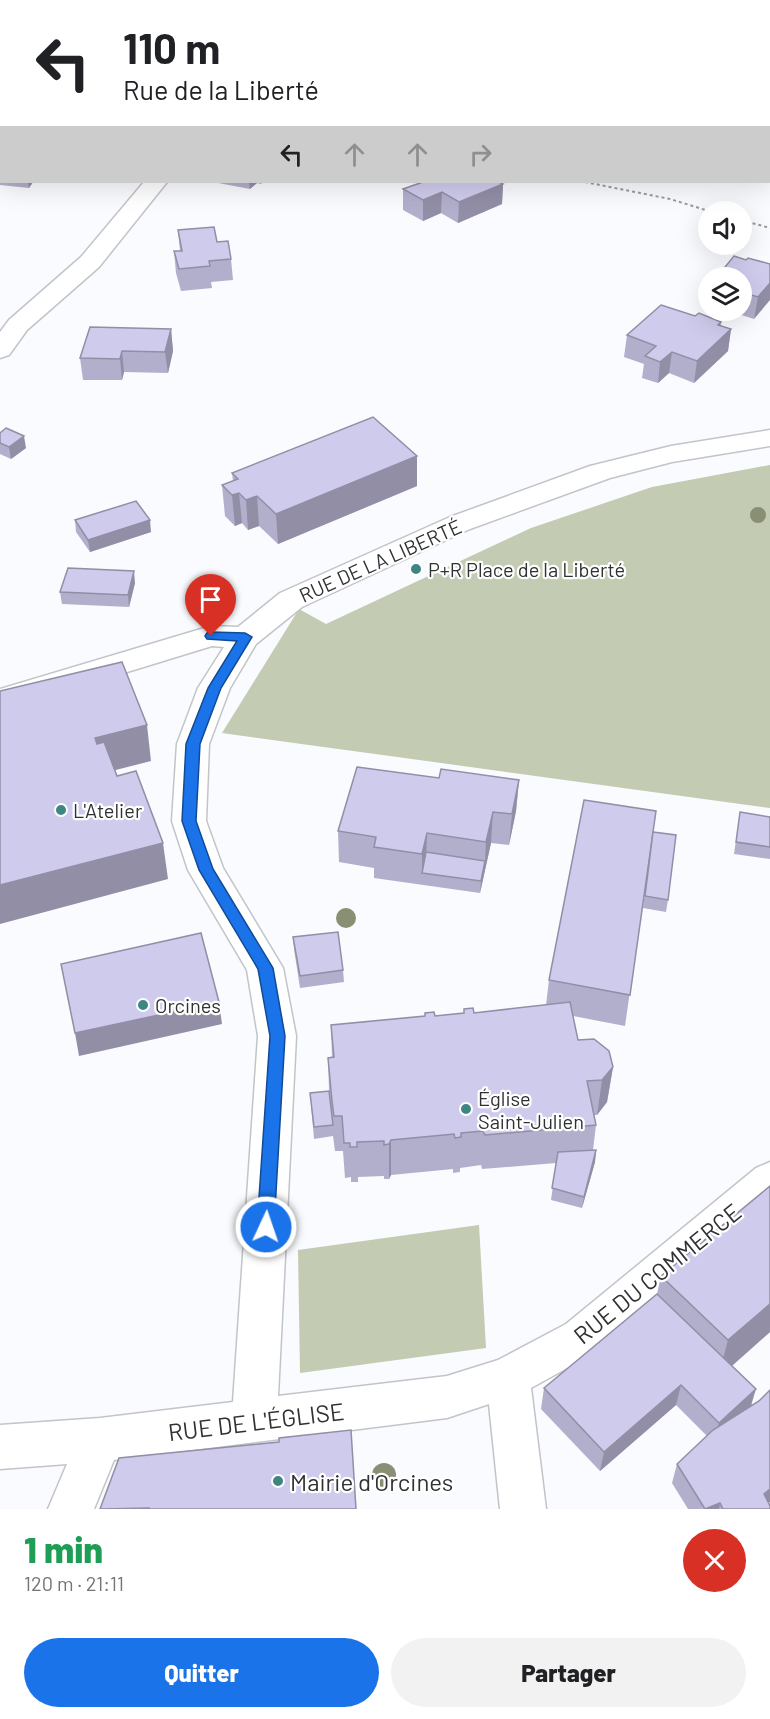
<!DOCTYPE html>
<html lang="fr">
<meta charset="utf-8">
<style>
:root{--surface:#fff;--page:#f2f2f2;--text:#202124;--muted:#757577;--accent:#1a73e8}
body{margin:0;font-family:Barlow,sans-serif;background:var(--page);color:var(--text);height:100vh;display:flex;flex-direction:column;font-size:22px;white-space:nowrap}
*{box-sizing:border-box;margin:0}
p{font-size:20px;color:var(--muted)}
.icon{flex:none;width:33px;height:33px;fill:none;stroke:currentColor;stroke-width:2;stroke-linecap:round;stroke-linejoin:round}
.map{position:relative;height:1509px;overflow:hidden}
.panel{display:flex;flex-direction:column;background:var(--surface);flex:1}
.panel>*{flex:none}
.top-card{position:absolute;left:0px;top:0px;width:771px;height:183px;box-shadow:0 6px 24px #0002;background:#fff;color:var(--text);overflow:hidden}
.fabs{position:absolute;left:698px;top:201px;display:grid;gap:12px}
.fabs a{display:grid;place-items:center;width:54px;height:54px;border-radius:50%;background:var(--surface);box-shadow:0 6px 24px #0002;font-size:30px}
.pin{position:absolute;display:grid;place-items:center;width:51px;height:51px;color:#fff;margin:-62px -26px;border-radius:50% 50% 50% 0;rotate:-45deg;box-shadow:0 0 6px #0007}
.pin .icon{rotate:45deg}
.me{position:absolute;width:66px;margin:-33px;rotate:3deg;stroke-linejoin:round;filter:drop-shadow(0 0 4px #0008)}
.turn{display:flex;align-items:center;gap:21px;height:126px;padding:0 24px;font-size:27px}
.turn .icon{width:78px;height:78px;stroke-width:2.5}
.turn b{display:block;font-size:42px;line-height:51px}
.lanes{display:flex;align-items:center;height:57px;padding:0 24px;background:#0003;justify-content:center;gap:30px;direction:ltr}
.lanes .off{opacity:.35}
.round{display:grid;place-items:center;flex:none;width:63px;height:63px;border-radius:32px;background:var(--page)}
.headline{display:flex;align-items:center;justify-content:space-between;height:102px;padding:0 24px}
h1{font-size:36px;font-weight:800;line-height:45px;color:#1e9e55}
.button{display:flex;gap:12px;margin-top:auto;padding:12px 24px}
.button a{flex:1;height:69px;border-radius:36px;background:var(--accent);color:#fff;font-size:24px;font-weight:800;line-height:69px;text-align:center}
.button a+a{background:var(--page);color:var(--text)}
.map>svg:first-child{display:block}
.green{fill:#c3cbb2}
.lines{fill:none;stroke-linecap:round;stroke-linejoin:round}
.minor-casing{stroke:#c1c4c9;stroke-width:3}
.path{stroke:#9a9b9e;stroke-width:2;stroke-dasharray:3 3;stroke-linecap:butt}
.minor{fill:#fff;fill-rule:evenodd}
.tree{fill:#888f72}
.wall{fill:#b2afcc}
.shaded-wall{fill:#918ea6}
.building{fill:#cfcbed;stroke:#918ea6;stroke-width:1.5}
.route{fill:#1a73e8;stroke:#114b97;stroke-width:1.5}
.poi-dot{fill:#3e8684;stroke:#fff;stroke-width:2}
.labels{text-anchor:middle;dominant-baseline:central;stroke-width:4.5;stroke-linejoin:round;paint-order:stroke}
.street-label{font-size:20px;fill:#303133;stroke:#fff}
.poi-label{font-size:20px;fill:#303133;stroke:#fff;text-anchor:start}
.near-street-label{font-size:24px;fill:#303133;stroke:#fff}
.near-poi-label{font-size:24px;fill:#303133;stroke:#fff;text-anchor:start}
</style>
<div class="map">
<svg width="770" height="1509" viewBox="0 0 770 1509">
<rect width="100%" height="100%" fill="#f9fbfe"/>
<g class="green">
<path d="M770,465v343l-548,-75 77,-124 27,15 205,-96 121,-41z"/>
<path d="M479,1225l7,123 -186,25 -2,-123z"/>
</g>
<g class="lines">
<g class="minor-casing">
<g id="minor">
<rect x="305" y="0" width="20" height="2"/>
<path d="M144,182h23l-68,85 -72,63 -18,25 -9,3v-26l9,-12 72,-63z"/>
<path d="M770,430v16l-98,16 -62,16 -140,51 -168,78 -46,37 -26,44 -21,56 -3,77 17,47 60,100 13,68 -18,360 169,-20 51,-16 68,-36 190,-156 14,-6v43l-174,147 -65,36 15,121h-46l-11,-105 -42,14 -333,42 -20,49h-46l19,-45 -67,5v-44l100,-7 133,-16 25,-366 -11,-66 -59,-100 -16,-49 5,-77 21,-56 26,-41 -12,-1 -212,65v-22l211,-63 27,1 42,-34 170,-76 140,-51 81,-20z"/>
</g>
</g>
<g class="path">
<path d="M585,182l85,17 42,13"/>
<path d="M741,220l29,8"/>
</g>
<use href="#minor" class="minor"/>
</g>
<g class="tree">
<circle cx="758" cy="515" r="8"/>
<circle cx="346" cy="918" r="10"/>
<circle cx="384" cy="1475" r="12"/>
</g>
<g class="wall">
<path d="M0,0h33v2h-31v54h-2z"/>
<path d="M0,147h2v35h31l-4,6 -29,-3z"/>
<path d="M213,182h50l-2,2 -4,-1 -7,6z"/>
<path d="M503,184l-1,20 -44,19 -17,-10 -18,8 -20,-11v-21z"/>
<path d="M178,230l39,12 14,17 2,21 -22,2 1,6 -31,3 -5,-18 -2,-22h6z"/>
<path d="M770,264l-16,55 -28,-9h15v-32z"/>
<path d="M695,316l26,6 -1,3 11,4 -3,22 -34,32 -25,-10 -11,10 -16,-5 2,-14 -20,-7 3,-22z"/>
<path d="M171,329l2,22 -5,22 -44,-1 -2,8h-39l-3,-22z"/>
<path d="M0,433l26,15 -15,11 -11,-5z"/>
<path d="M232,473l185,13 -139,58 -19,-18 -11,4 -6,-7 -7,3 -10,-10 -3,-31 11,-4z"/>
<path d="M75,520l76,12 -61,20 -14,-20z"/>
<path d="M135,583l-6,24 -67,-3 -2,-12z"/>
<path d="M439,778l80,2 -3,31 -7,34 -18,-2 -11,50 -106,-15v-10l-35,-6 -1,-31z"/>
<path d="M656,811l-31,215 -52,-10 5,24 35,27 -6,35 -10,13h-3l2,10 -3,25h3l-1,12 -13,46 -31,-8 5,-37 -74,6 -1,-4 -21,3v4l-7,1v-4l-62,6 -2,4h-5v-3l-26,1v5h-7v-5l-6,1 -2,-27h-8l-2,-15 -19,3 -3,-35 -1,-11 19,-2 -1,-33 4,-1 -1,-32 143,-12 72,-8 3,-25z"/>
<path d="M740,812l30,5v42l-36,-5z"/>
<path d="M653,832l15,68 -2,12 -23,-4z"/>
<path d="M293,937l50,33 1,12 -44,6 -6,-39z"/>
<path d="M770,1186v146l-38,34 20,39 18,104h-82l-16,-26 5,-19 30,-28 -31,-31 -76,66 -59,-62 3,-21 113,-94 4,-18z"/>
</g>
<g class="shaded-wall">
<path d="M1,0h12l1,2h-12v19l-2,-7v-12z"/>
<path d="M28,182h5l-4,6z"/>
<path d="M249,182h8v1l-7,6z"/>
<path d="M503,184l-1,20 -44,19 1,-21z"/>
<path d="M442,192l-1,21 -18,8v-21z"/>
<path d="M770,283v17l-16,19 4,-22z"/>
<path d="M721,322l-3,20 13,-13 -3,22 -34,32 3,-22 21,-36z"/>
<path d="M171,329l2,22 -5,22 -3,-21z"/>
<path d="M122,351l2,21 -2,8 -2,-21z"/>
<path d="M672,352l-3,21 -11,10 2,-21z"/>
<path d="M24,436l2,12 -15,11 -2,-12z"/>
<path d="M417,456v30l-139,58 -2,-30z"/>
<path d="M239,493l3,30 -7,3 -3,-31z"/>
<path d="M257,496l2,30 -11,4 -2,-30z"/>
<path d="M150,520l1,12 -61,20 -2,-12z"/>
<path d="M134,571l1,12 -6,24 -1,-12z"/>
<path d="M147,725l4,36 -51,13 -5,-36z"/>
<path d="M519,780l-3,31 -7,34 3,-31z"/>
<path d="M493,812l-2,31 -11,50 1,-12 4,-20 1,-19z"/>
<path d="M427,833l-1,31 -4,9v-19z"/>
<path d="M163,843l5,36 -168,45v-39z"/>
<path d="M219,1002l3,22 -143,32 -4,-23z"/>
<path d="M613,1067l-6,35 -10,13 5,-35z"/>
<path d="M391,1140v35l-2,4v-35z"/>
<path d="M596,1150l-1,12 -13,46 2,-11z"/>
<path d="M770,1304v28l-52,46 10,-38z"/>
<path d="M681,1385l-5,20 -76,66 4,-19z"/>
<path d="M756,1389l-6,20 -37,34 6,-20z"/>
<path d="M770,1489v13l-8,7 2,-15z"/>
<path d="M720,1503l-1,6h-14z"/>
</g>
<g class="building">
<path d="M10,0h21l-1,2h-21z"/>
<rect x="100" y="0" width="111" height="2"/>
<path d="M518,0h20l-1,2h-19z"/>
<rect x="327" y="1" width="30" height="1"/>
<rect x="0" y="5" width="2" height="25"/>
<rect x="0" y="147" width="2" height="18"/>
<path d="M423,182h76l4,2 -44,18 -17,-10 -19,8 -20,-11z"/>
<path d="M214,227l3,15 11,-1 3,18 -22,2 1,5 -31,3 -5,-18h8l-4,-21z"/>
<path d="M734,256l12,4 2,-2 22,6v19l-12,14 -17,-5v-14h-25z"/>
<path d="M661,305l34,11 4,-3 22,9 -3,3 13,4 -34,32 -25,-9 -12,10 -15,-6 11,-10 -29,-11z"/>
<path d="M90,327l81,2 -6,23 -43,-1 -2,8 -40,-1z"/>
<path d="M373,417l44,39 -141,58 -19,-18 -11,4 -7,-7 -7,2 -10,-10 16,-6 -6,-6z"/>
<path d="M6,428l18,8 -15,11 -9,-4v-10z"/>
<path d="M136,501l14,19 -62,20 -13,-20z"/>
<path d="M68,568l66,3 -6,24 -68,-3z"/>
<path d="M122,662l25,63 -52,13 2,6 7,-2 13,34 19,-5 27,72 -163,42v-194z"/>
<path d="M357,767l82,11 2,-9 78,11 -7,34 -19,-2 -7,30 -59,-9 -5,21 -48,-7 2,-10 -38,-6z"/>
<path d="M584,800l72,11 -26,184 -81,-15z"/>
<path d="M740,812l30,5v30l-34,-5z"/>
<path d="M653,832l23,3 -8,65 -23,-4z"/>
<path d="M426,852l59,9 -4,20 -59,-8z"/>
<path d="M338,932l5,38 -43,6 -7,-39z"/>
<path d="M201,933l18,69 -144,31 -14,-69z"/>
<path d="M570,1002l8,38 16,-1 15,12 4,16 -11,13 -15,1 9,44 -111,10 -2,-4 -22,2v4l-6,1 -1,-4 -63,6 -2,4 -5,1v-4l-27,1v5h-7v-4h-6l-2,-27h-8l-2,-15 -4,-43 6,-1 -3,-32 94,-9v-3l9,-1 1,4 29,-3v-4l9,-1 1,5z"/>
<path d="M329,1091l4,34 -19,2 -4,-34z"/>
<path d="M596,1150l-12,47 -32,-9 6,-36z"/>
<path d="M770,1186v118l-42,36 -67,-64z"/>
<path d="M657,1294l99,95 -37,34 -38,-38 -77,67 -60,-64z"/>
<path d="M770,1390v99l-6,5 6,12v3h-47l-3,-6 -15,6 -28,-45 36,-34 46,-29z"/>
<path d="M351,1430l5,79h-207v-1l-49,1 19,-51 160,-16v-4z"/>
</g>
<path class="route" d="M211,632l34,1 7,4 -31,51 -21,56 -4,77 17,48 60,99 12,68 -11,191 -2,5 -6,2 -6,-2 -3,-5 13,-191 -12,-67 -59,-99 -17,-49 4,-77 22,-56 29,-47 -30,-2 -2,-3 2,-3z"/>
<g class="poi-dot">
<circle cx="416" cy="569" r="6"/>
<circle cx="61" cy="810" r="6"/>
<circle cx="143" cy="1005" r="6"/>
<circle cx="466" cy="1109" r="6"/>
<circle cx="278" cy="1481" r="6"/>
</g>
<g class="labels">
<g class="street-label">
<text transform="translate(380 560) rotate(-24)">RUE DE LA LIBERTÉ</text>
</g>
<g class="poi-label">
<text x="428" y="569">P+R Place de la Liberté</text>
<text x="73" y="810">L'Atelier</text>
<text x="155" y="1005">Orcines</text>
<text x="478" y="1098">Église<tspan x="478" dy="23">Saint-Julien</tspan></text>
</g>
<g class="near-street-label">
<text transform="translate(657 1273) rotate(-39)">RUE DU COMMERCE</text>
<text transform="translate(256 1421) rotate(-7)">RUE DE L'ÉGLISE</text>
</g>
<g class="near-poi-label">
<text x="290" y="1481">Mairie d'Orcines</text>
</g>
</g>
</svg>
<div class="fabs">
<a><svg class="icon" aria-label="sound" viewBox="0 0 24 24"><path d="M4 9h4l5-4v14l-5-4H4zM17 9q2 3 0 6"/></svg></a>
<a><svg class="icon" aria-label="layers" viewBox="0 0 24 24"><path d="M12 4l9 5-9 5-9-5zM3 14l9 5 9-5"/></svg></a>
</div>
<div class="pin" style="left:211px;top:636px;background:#d93025"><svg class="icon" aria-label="arrive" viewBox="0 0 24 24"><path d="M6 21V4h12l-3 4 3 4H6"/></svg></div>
<svg class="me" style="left:266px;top:1227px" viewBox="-20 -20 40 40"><circle r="17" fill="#1a73e8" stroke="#fff" stroke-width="3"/><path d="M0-11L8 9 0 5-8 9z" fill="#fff"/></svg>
<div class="top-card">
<div class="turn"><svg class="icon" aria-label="left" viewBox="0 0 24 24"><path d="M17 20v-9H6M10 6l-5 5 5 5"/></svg><div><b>110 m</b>Rue de la Liberté</div></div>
<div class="lanes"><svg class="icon" aria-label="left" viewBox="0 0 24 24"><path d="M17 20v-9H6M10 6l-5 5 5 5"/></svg><svg class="icon off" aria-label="ahead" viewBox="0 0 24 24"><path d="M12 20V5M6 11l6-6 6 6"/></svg><svg class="icon off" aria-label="ahead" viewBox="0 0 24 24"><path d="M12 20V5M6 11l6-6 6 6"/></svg><svg class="icon off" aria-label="right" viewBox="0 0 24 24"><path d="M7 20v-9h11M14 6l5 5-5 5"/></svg></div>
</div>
</div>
<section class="panel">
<div class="headline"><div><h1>1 min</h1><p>120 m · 21:11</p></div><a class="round" style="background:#d93025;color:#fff"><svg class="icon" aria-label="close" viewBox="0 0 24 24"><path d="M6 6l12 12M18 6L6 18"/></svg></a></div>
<div class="button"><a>Quitter</a><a>Partager</a></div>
</section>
